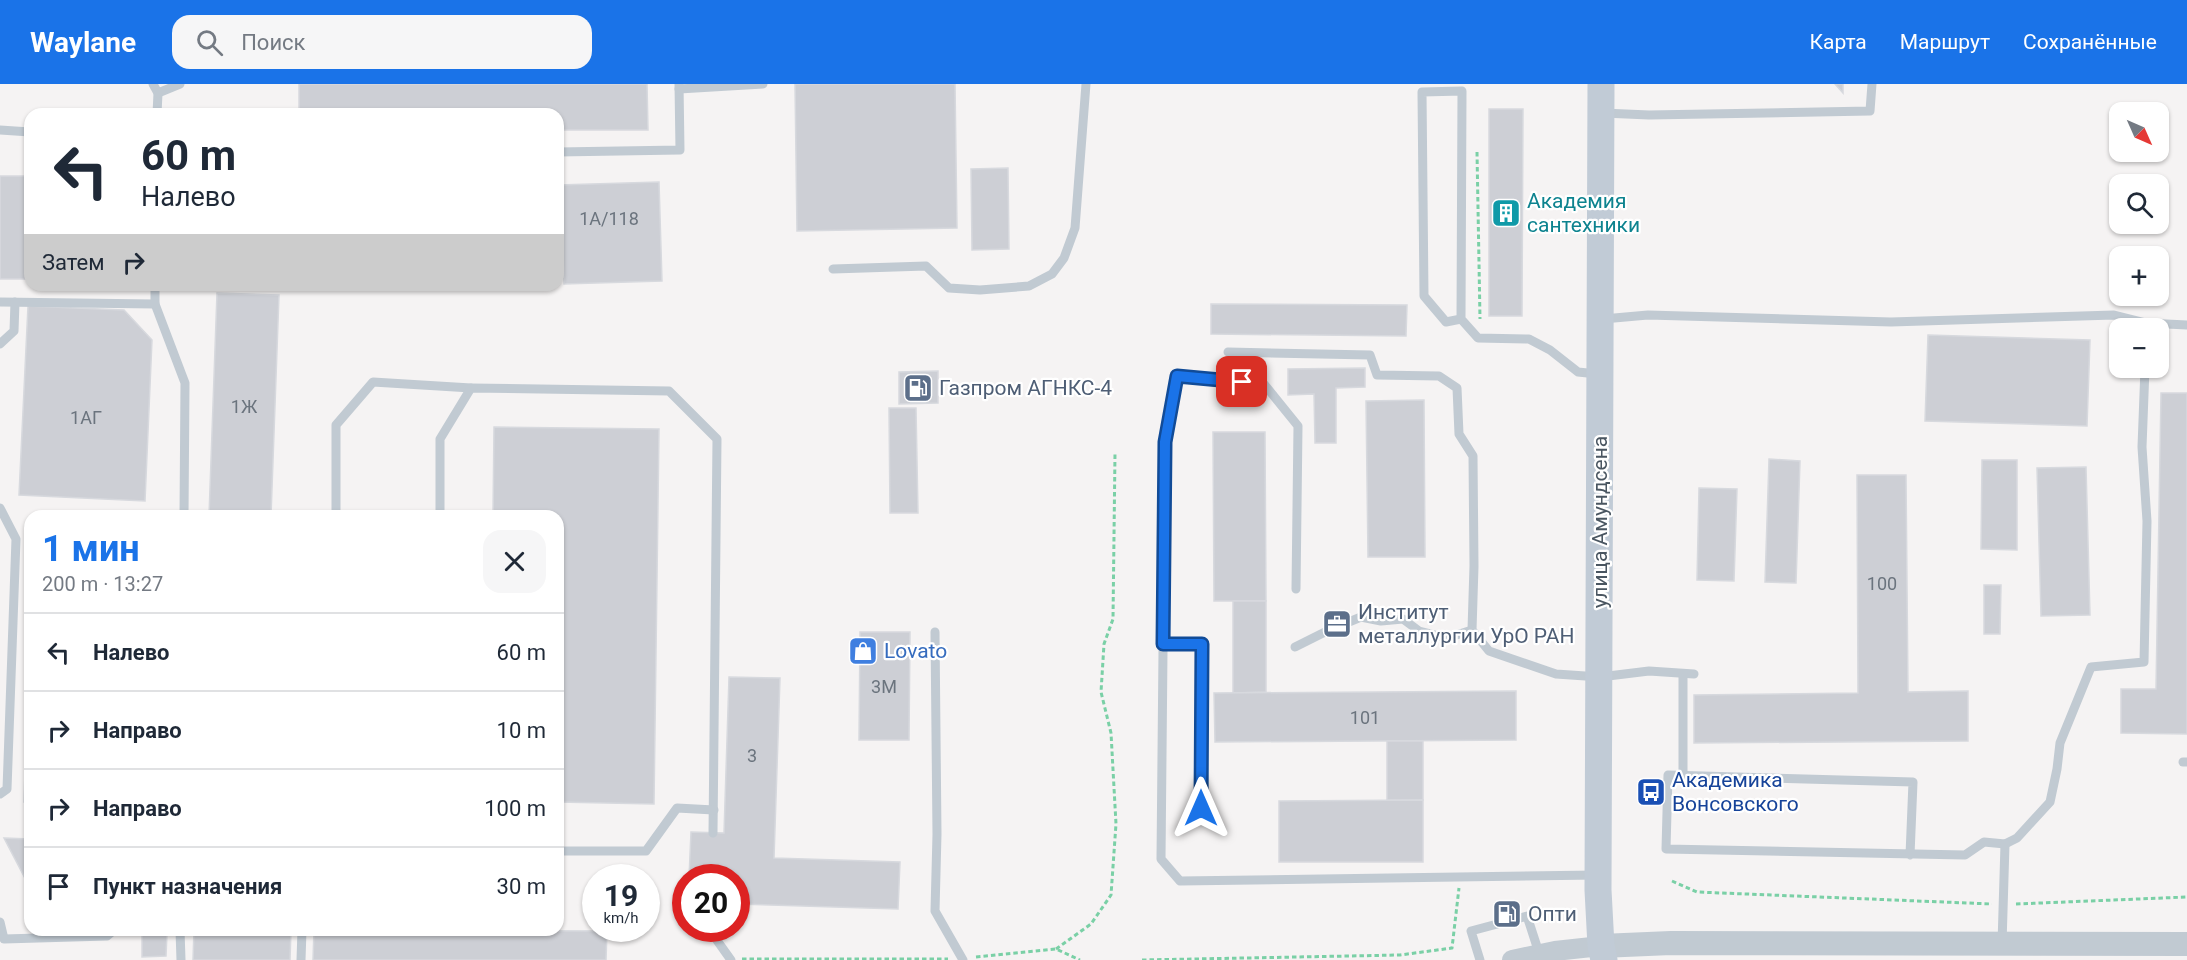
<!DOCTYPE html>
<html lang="ru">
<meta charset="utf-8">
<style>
:root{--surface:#fff;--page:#f6f6f7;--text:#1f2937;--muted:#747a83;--line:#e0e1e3;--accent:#1a73e8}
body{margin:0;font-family:Roboto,sans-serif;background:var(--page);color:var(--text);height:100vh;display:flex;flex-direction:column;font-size:22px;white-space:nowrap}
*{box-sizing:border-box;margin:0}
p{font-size:20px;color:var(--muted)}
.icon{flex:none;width:33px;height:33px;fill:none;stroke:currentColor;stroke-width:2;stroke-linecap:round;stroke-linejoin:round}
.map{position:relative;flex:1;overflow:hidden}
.side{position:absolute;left:24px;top:426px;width:540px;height:426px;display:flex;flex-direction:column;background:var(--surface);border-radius:18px;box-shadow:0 2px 4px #0004}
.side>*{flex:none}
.hud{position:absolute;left:24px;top:24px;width:540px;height:183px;border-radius:18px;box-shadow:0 2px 4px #0004;background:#fff;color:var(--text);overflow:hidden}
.needle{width:39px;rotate:135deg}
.tools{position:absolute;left:2109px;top:18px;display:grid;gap:12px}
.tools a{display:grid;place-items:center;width:60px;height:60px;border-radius:12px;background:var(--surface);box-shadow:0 2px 4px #0004;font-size:30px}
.speed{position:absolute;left:582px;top:780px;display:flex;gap:12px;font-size:30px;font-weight:700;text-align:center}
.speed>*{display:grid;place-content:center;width:78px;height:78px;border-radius:50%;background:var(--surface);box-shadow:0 2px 4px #0004;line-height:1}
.speed small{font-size:15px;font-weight:400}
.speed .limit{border:9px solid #d22;background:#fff;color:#111}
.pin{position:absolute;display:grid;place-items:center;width:51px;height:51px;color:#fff;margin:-26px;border-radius:12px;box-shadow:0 3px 9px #0006}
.me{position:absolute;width:66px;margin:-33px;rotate:0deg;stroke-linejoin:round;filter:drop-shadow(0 0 4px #0008)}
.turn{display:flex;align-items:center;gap:21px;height:126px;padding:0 18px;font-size:27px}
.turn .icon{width:78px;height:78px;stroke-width:2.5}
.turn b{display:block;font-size:42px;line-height:51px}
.then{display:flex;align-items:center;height:57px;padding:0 18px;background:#0003;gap:12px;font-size:22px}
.round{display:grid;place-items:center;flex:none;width:63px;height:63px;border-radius:18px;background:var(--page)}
.headline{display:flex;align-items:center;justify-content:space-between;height:102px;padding:0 18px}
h1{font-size:36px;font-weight:700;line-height:45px;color:var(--accent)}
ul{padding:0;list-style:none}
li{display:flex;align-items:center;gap:18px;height:78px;padding:0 18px;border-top:2px solid var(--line)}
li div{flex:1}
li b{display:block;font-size:22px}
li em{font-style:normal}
header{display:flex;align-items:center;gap:36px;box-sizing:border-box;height:84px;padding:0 30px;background:var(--accent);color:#fff}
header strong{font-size:28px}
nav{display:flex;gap:33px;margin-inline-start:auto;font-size:21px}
.search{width:420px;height:54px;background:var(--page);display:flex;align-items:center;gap:15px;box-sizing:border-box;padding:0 21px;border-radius:18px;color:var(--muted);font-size:22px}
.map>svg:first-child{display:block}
.building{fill:#cdcfd5;stroke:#d7d9de;stroke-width:1.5}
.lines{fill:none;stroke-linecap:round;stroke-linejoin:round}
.path{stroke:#7ad0a6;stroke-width:3;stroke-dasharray:4.5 3;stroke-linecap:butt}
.service{stroke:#c1cad2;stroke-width:9}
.minor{stroke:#c1cad2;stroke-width:20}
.tertiary{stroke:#c1cad2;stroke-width:24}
.secondary{stroke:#c1cbd6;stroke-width:27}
.route-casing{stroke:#114b97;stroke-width:15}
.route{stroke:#1a73e8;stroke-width:10}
.labels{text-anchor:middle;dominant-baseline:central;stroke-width:4.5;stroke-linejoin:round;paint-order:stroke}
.number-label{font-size:18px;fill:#6b747e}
.culture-label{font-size:21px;fill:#0d838f;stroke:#fff;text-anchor:start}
.service-label{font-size:21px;fill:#4e5e75;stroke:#fff;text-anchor:start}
.street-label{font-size:21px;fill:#4a5661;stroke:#fff}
.shop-label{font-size:21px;fill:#366cbe;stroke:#fff;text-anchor:start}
.transit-label{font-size:21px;fill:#164399;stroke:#fff;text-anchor:start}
</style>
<header>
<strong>Waylane</strong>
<div class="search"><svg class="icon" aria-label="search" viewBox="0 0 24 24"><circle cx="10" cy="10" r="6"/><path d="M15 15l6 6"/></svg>Поиск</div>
<nav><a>Карта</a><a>Маршрут</a><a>Сохранённые</a></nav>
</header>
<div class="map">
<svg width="2187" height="876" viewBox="0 0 2187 876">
<rect width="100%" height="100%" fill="#f5f3f3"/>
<g class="building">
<path d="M299,0h348l1,46h-90v-16h-259z"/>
<path d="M795,0h160l2,144 -160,3z"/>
<path d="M1835,0h8v9z"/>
<path d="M1489,25h34l-1,207h-33z"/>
<path d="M1008,84l1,81 -37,1 -1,-81z"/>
<rect x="0" y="92" width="30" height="103"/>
<path d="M659,98l3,99 -98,3 -1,-33h-5v-66z"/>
<path d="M217,209l62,2 -8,221h-62z"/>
<path d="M1211,220l196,1 -1,31 -195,-2z"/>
<path d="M28,222l96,4 28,30 -7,161 -126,-6z"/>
<path d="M1928,251l162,5 -3,86 -162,-5z"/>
<path d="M1365,284v19l-29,1v55h-21l-1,-49 -26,1v-26z"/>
<path d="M938,287v32l-39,1v-32z"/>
<path d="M2161,309h26v341l-66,-1v-44h35z"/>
<path d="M1424,316l1,157h-57l-2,-156z"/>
<path d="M889,324h27l2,105h-28z"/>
<path d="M494,343l165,2 -5,375 -96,-2v-286h-65z"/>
<path d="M1213,348h52l1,169h-52z"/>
<path d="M1769,375l31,2 -4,122 -31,-1z"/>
<path d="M1982,376h35v90l-36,-1z"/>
<path d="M2086,383l4,148 -49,1 -4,-148z"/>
<path d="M1857,391h49l2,217 60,-1v50l-274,2v-48l164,-2z"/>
<path d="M1699,404l38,1 -3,92 -37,-1z"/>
<path d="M1984,501h17l-1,49h-16z"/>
<path d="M1233,517h33v91l-33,1z"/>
<path d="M30,546v172h-6z"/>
<path d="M860,548h50l-1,108h-50z"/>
<path d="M729,593l51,1 -6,180 126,4 -2,47 -162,-5v-26h-47l2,-46 33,1z"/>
<path d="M1516,607v49l-301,2 -1,-49z"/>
<rect x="1387" y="657" width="36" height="59"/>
<path d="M1423,716v62h-144v-61z"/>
<path d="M4,754l26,1v49z"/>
<path d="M194,846h97l-1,30h-97z"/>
<path d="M314,846l293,1 -1,29h-293z"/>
<path d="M142,849h25l-1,23 -24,1z"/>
</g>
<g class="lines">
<g class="path">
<path d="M1477,68l3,167"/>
<path d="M1672,797l25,11 295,12"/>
<path d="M2016,820l171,-7"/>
<path d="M1056,865l35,-25 20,-29 5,-71 -5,-91 -10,-41 3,-48 9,-25 2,-166"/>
<path d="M976,873l80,-8 24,11"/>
<path d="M742,875h206"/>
<path d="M1142,876l258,-5 52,-7 7,-60"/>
</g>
<g class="service">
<path d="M153,0l5,9 -1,21"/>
<path d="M679,5l84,-5"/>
<path d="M158,9l22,-9"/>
<path d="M1603,29l46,2 221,-4 2,-27"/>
<path d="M0,46l30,2"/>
<path d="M558,68l122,-2 -1,-66"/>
<path d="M833,185l93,-3 23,22 31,2 49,-4 23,-12 12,-16 11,-30 11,-144"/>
<path d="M155,201v19l30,79 -1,133"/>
<path d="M0,218l155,2"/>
<path d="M1461,235l-15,3 -22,-26 -2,-204 40,-1 -1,228 17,19 51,1 21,11 28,22 19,2"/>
<path d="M1603,235l45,-4 243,7 223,-7 32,8 41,2"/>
<path d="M0,260l14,-13 1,-29"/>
<path d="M1228,268l142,3 7,20 62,1 18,12 2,46 14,22 1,110 -2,64 17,21 67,23 44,3 49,-6 45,3"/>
<path d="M0,424l16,31 -9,250 -7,5"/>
<path d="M336,432v-91l37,-43 98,6"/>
<path d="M440,432v-77l31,-51 198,3 48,48 -4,394"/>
<path d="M1296,505l2,-163 -34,-42 -87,-7 -12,65 -4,417 19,22 417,-6"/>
<path d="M935,548l2,202 -2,77 28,49"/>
<path d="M1163,560h39l-1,164"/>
<path d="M1295,563l32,-16 34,-14 20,4 22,-2 16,12 28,7 25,-8"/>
<path d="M2183,678h4"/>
<path d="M1683,692v-102"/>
<path d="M558,767h88l31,-43 37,2"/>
<path d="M1910,771l3,-73 -245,-7 -2,74 299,6 19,-13 21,2 12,-6 33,-36 7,-33 3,-26 31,-76 53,-5 3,-141 -5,-74 3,-79"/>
<path d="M0,838l4,17 103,-3 7,-6"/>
<path d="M711,844v4l20,28"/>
<path d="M180,846l1,30"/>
<path d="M2002,860l3,-100"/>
<path d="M301,876l1,-30"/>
<path d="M1480,876l-9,-29 56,-15 12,37"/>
</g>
<path class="minor" d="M1512,876l43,-9 46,-5"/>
<path class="tertiary" d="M1601,862l70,-3 516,1"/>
<path class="secondary" d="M1601,0l-3,806 3,56 3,14"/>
</g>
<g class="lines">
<g class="route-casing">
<path id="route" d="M1201,724l1,-164h-39l2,-202 12,-66 65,6"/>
</g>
<use href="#route" class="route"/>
</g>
<defs>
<g id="building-square" transform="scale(1.5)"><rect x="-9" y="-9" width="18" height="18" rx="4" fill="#0f9aa8" stroke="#fff"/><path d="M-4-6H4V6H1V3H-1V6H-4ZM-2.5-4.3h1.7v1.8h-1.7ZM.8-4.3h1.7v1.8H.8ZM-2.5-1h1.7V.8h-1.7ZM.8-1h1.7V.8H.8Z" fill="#fff"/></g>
<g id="fuel-square" transform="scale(1.5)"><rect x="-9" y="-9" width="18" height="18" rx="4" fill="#5c6f8a" stroke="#fff"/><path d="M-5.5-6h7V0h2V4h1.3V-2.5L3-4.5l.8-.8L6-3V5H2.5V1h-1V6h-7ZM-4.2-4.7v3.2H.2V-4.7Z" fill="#fff"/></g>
<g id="office-square" transform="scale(1.5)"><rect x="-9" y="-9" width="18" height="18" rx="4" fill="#5c6f8a" stroke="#fff"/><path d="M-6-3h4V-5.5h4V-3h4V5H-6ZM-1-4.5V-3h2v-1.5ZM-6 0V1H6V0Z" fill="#fff"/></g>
<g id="shop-square" transform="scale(1.5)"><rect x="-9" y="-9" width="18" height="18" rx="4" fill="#3f7fe0" stroke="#fff"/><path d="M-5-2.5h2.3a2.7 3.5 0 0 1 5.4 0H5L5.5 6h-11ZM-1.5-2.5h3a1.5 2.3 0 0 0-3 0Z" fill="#fff"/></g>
<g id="bus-square" transform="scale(1.5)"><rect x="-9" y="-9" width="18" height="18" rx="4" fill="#1a4fb4" stroke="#fff"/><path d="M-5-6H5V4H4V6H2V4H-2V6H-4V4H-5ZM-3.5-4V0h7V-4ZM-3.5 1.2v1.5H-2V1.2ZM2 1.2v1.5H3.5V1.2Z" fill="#fff"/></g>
</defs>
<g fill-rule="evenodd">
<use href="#building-square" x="1506" y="129"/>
<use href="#fuel-square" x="918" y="304"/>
<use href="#office-square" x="1337" y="540"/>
<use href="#shop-square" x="863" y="567"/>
<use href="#bus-square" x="1651" y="708"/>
<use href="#fuel-square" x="1507" y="830"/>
</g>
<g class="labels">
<g class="number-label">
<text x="609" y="134">1А/118</text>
<text x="244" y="322">1Ж</text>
<text x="86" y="333">1АГ</text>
<text x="1882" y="499">100</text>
<text x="884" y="602">3М</text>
<text x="1365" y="633">101</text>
<text x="752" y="671">3</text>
</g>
<g class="culture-label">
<text x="1527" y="117">Академия<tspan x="1527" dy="24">сантехники</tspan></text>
</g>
<g class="service-label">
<text x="939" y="304">Газпром АГНКС-4</text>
<text x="1358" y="528">Институт<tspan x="1358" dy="24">металлургии УрО РАН</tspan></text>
<text x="1528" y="830">Опти</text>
</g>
<g class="street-label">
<text transform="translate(1600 438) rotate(-90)">улица Амундсена</text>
</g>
<g class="shop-label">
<text x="884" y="567">Lovato</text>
</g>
<g class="transit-label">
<text x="1672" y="696">Академика<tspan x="1672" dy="24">Вонсовского</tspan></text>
</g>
</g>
</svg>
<div class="tools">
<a><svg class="needle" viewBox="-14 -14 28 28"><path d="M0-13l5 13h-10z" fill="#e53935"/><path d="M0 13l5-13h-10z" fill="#747a83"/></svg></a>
<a><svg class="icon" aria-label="search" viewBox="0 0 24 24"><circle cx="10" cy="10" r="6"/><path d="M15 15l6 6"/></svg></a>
<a>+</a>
<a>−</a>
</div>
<div class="speed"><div>19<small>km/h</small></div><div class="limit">20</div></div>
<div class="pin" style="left:1242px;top:298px;background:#d93025"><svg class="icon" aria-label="arrive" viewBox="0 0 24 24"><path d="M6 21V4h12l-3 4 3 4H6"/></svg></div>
<svg class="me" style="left:1201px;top:724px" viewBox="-20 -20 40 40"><path d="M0-17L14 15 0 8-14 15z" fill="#1a73e8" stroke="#fff" stroke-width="4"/></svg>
<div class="hud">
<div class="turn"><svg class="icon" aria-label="left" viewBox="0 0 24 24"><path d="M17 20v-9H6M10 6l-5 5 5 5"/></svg><div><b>60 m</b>Налево</div></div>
<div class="then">Затем<svg class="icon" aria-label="right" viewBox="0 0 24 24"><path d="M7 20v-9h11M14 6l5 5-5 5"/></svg></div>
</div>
<section class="side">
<div class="headline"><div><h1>1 мин</h1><p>200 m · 13:27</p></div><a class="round"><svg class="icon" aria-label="close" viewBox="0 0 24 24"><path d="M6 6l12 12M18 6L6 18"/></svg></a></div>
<ul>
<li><svg class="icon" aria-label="left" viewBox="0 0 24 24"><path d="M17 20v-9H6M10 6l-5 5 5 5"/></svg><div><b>Налево</b></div><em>60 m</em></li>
<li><svg class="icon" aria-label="right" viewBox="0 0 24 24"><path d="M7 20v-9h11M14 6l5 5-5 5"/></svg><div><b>Направо</b></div><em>10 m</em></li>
<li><svg class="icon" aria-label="right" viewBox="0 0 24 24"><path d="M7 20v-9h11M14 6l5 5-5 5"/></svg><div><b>Направо</b></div><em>100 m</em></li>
<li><svg class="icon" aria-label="arrive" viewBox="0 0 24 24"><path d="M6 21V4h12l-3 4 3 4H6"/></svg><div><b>Пункт назначения</b></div><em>30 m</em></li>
</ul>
</section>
</div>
